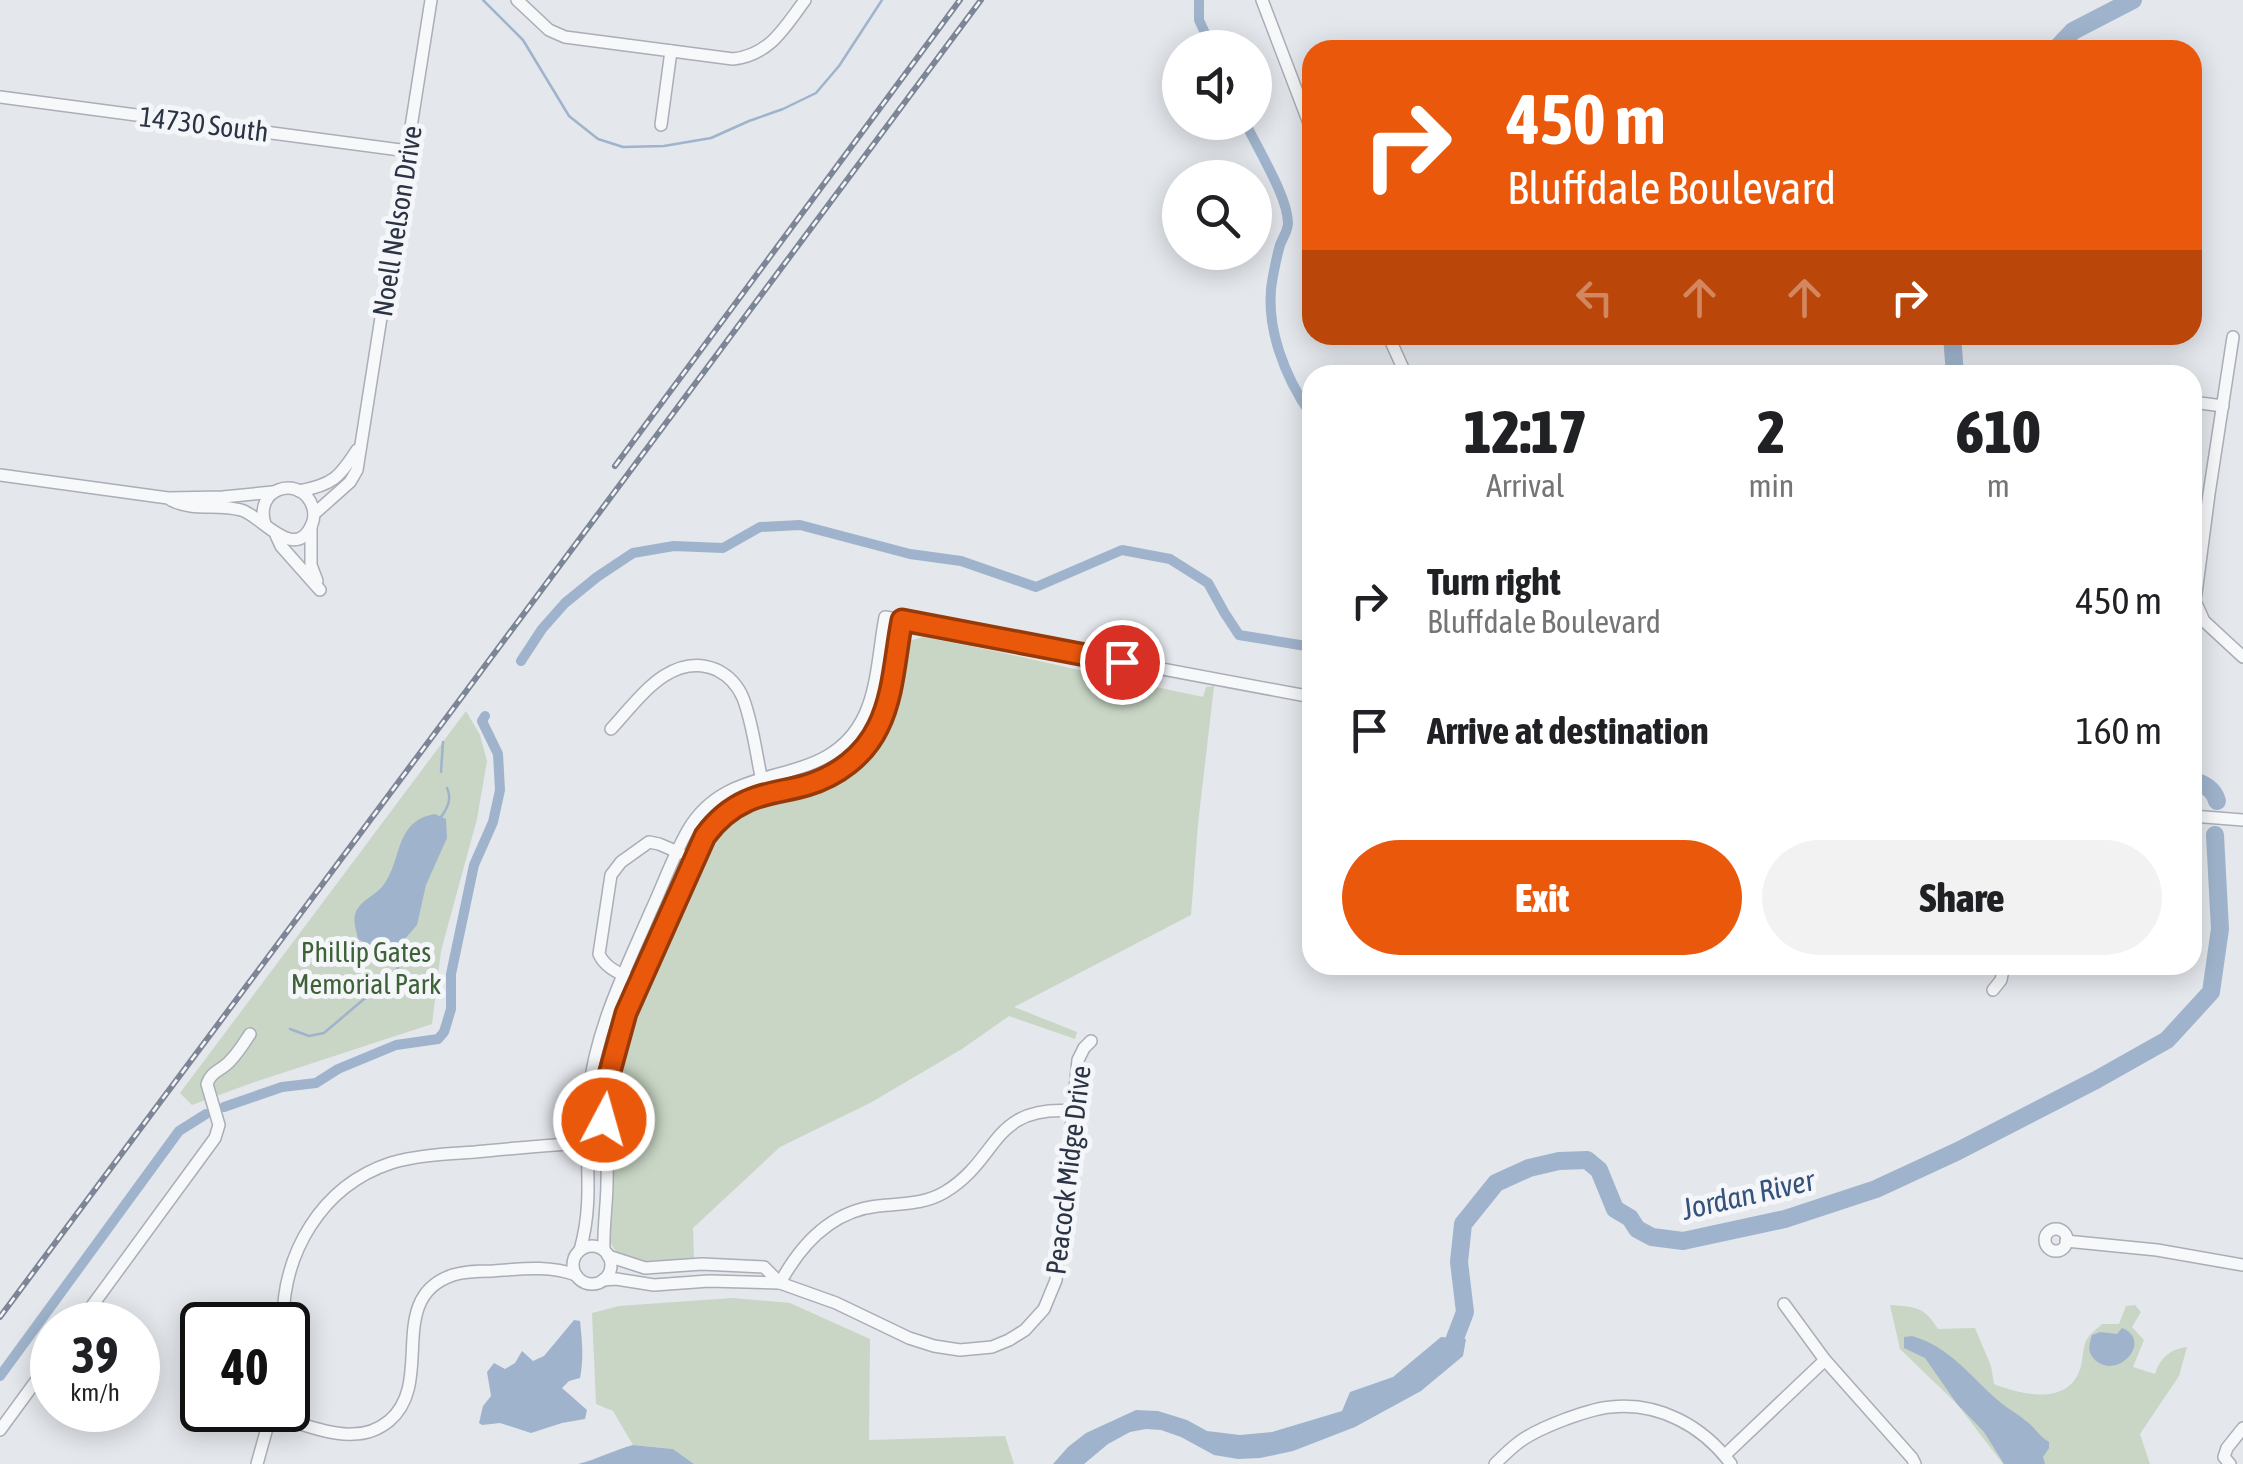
<!DOCTYPE html>
<style>
:root{--surface:#fff;--page:#f2f2f2;--text:#202124;--muted:#757577;--accent:#ea580c}
body{margin:0;font-family:"Asap Condensed",sans-serif;background:var(--page);color:var(--text);height:100vh;display:flex;flex-direction:column;font-size:38px;white-space:nowrap}
*{box-sizing:border-box;margin:0}
p{font-size:32px;color:var(--muted)}
.icon{flex:none;width:55px;height:55px;fill:none;stroke:currentColor;stroke-width:2;stroke-linecap:round;stroke-linejoin:round}
.map{position:relative;flex:1;overflow:hidden}
.sheet{position:absolute;left:1302px;top:365px;width:900px;height:610px;display:flex;flex-direction:column;background:var(--surface);border-radius:30px;box-shadow:0 5px 25px #0003}
.sheet>*{flex:none}
.hud{position:absolute;left:1302px;top:40px;width:900px;height:305px;border-radius:30px;box-shadow:0 5px 25px #0003;background:#ea580c;color:#fff;overflow:hidden}
.buttons{position:absolute;left:1162px;top:30px;display:grid;gap:20px}
.buttons a{display:grid;place-items:center;width:110px;height:110px;border-radius:50%;background:var(--surface);box-shadow:0 5px 25px #0003;font-size:50px}
.speed{position:absolute;left:30px;top:1302px;display:flex;gap:20px;font-size:50px;font-weight:700;text-align:center}
.speed>*{display:grid;place-content:center;width:130px;height:130px;border-radius:50%;background:var(--surface);box-shadow:0 5px 25px #0003;line-height:1}
.speed small{font-size:25px;font-weight:400}
.speed .limit{border:5px solid #111;border-radius:15px;background:#fff;color:#111}
.pin{position:absolute;display:grid;place-items:center;width:85px;height:85px;color:#fff;margin:-42px;border:5px solid #fff;border-radius:50%;box-shadow:0 2px 10px #0007}
.me{position:absolute;width:110px;margin:-55px;rotate:6deg;stroke-linejoin:round;filter:drop-shadow(0 0 8px #0008)}
.turn{display:flex;align-items:center;gap:35px;height:210px;padding:0 40px;font-size:45px}
.turn .icon{width:130px;height:130px;stroke-width:2.5}
.turn b{display:block;font-size:70px;line-height:85px}
.lanes{display:flex;align-items:center;height:95px;padding:0 40px;background:#0003;justify-content:center;gap:50px;direction:ltr}
.lanes .off{opacity:.35}
.eta{display:flex;justify-content:space-evenly;align-items:center;height:170px;text-align:center}
.eta b{font-size:60px;font-weight:800;line-height:70px}
.cta{display:flex;gap:20px;margin-top:auto;padding:20px 40px}
.cta a{flex:1;height:115px;border-radius:60px;background:var(--accent);color:#fff;font-size:40px;font-weight:800;line-height:115px;text-align:center}
.cta a+a{background:var(--page);color:var(--text)}
ul{padding:0;list-style:none}
li{display:flex;align-items:center;gap:30px;height:130px;padding:0 40px}
li div{flex:1}
li b{display:block;font-size:38px}
li em{font-style:normal}
.map>svg:first-child{display:block}
.green{fill:#c9d6c5}
.water{fill:#9fb4cc}
.lines{fill:none;stroke-linecap:round;stroke-linejoin:round}
.stream{stroke:#9fb4cc;stroke-width:2.5}
.canal{stroke:#9fb4cc;stroke-width:10}
.river{stroke:#9fb4cc;stroke-width:18}
.minor-casing{stroke:#a9aeb7;stroke-width:14}
.minor{stroke:#f7f8fa;stroke-width:11}
.rail-casing{stroke:#7d8696;stroke-width:6}
.rail{stroke:#f4f6f9;stroke-width:2.5;stroke-dasharray:8;stroke-linecap:butt}
.route-casing{stroke:#983908;stroke-width:25}
.route{stroke:#ea580c;stroke-width:18}
.labels{text-anchor:middle;dominant-baseline:central;stroke-width:10;stroke-linejoin:round;paint-order:stroke}
.street-label{font-size:28px;fill:#2b3445;stroke:#f4f6f9}
.park-label{font-size:28px;fill:#3f6138;stroke:#f4f6f9}
.water-label{font-size:30px;font-style:italic;fill:#34527a;stroke:#f4f6f9}
</style>
<div class="map">
<svg width="2243" height="1464" viewBox="0 0 2243 1464">
<rect width="100%" height="100%" fill="#e4e7ec"/>
<g class="green">
<path d="M923,637c94,17 186,41 280,60l3,-10 8,-1 -16,138 -7,91 -177,92 63,25 -2,7 -66,-23 -47,33 -92,54 -90,44 -87,81 1,31c-21,2 -73,11 -83,-16 -5,-13 1,-32 2,-46 3,-40 -2,-80 5,-121 11,-60 40,-114 65,-169 11,-26 21,-60 41,-81 20,-21 41,-23 68,-29 88,-21 101,-67 114,-148l3,-8z"/>
<path d="M466,711l14,24 7,26 -10,58 -36,132 -9,73 -183,60 -57,21 -12,-12z"/>
<path d="M732,1298l58,5 80,36 -1,101 136,-4 9,28h-320l-21,-15 -40,-4 -20,-34 -17,-7 -4,-91 27,-7z"/>
<path d="M1890,1305c25,2 34,1 48,24l37,-1 16,38 3,18c25,10 71,22 85,-12 4,-9 3,-21 7,-31 3,-7 11,-12 16,-17h17l7,-18 9,-1 6,7 -9,15 12,13 -11,27 22,7c5,-16 15,-25 32,-27l-8,29 -39,58 10,30h-147l-46,-60 -57,-55z"/>
</g>
<g class="water">
<path d="M435,814l11,5 1,19 -21,47 -9,40 -20,23 -20,1 -19,-10c-2,-10 -7,-22 0,-31 5,-8 17,-13 24,-21 21,-25 11,-66 53,-73z"/>
<path d="M574,1320l6,1c2,19 4,37 0,57l-11,3 -7,7 25,22 -2,9 -23,4 -31,10 -31,-10 -18,2 -3,-2 4,-17 8,-10 -4,-24 7,-9 11,6 10,-6 7,-12 11,10 11,-5z"/>
<path d="M2122,1328c32,13 -5,54 -28,31 -7,-8 -5,-14 -2,-24l8,-3 17,2z"/>
<path d="M1912,1336c39,11 58,41 88,66 8,7 18,12 26,19 10,7 12,15 23,21v6l-6,9 2,7h-41l-20,-32 -27,-28 -32,-46 -21,-10v-11z"/>
<path d="M1441,1337l25,2 -3,17 -42,35 -66,36 -62,24 -33,7 -22,1 -24,-4 -33,-18 -20,-7 -15,-1 -16,3 -22,12 -24,20h-31l15,-17 18,-14 50,-23 22,1 29,9 20,11 33,4 32,-3 70,-21 8,-19 43,-15z"/>
<path d="M633,1445l40,4 21,15h-116c20,-5 36,-14 55,-19z"/>
</g>
<g class="lines">
<g class="stream">
<path d="M483,0l40,40 46,76 29,23 25,8 41,-1 47,-8 38,-17 34,-12 33,-16 23,-27 43,-66"/>
<path d="M441,772l2,-30"/>
<path d="M441,817c7,-10 11,-18 6,-29"/>
<path d="M290,1029l19,7 15,-3 40,-34 18,-8 21,-31 -6,-12"/>
</g>
<g class="canal">
<path d="M1199,0v20l13,28"/>
<path d="M1245,122c12,26 43,75 43,101 0,8 -5,14 -8,22 -3,10 -5,21 -7,31 -10,48 12,102 39,140"/>
<path d="M521,661l21,-32 23,-26 32,-26 36,-24 41,-7 49,2 37,-21 40,-2 110,29 51,7 75,26 86,-37 48,9 38,24 16,29 15,23 73,12"/>
<path d="M224,1107l58,-20 34,-4 22,-14 58,-24 42,-6 6,-7 7,-23v-35l23,-109 19,-43 7,-32 -2,-36 -16,-33 3,-5"/>
<path d="M0,1376l179,-245 27,-17"/>
</g>
<g class="river">
<path d="M2055,50l18,-19 60,-31"/>
<path d="M1952,335l3,40"/>
<path d="M2192,780c12,4 22,9 25,21"/>
<path d="M1443,1358l6,-4 16,-42 -6,-50 4,-38 33,-41 33,-15 30,-7 28,-1 12,10 16,39 15,9 7,11 15,8 31,4 102,-22 91,-30 82,-38 138,-71 71,-40 44,-48 9,-63 -5,-94"/>
</g>
<g class="minor-casing">
<g id="minor">
<path d="M517,0l32,30 16,7 168,22c37,-4 52,-32 72,-59"/>
<path d="M1262,0l50,131"/>
<path d="M0,97l408,54"/>
<path d="M661,125l10,-74"/>
<path d="M1388,335l18,40"/>
<path d="M2233,337l-24,157 -14,107 9,20 39,36"/>
<path d="M2192,402l31,4"/>
<path d="M0,475l168,23 55,-1 50,-5"/>
<path d="M299,491c33,-6 40,-13 58,-41"/>
<path d="M171,500c23,12 46,3 70,10 20,5 54,54 71,14 3,-7 2,-16 -2,-23 -14,-25 -56,-12 -45,23"/>
<path d="M314,514l36,-32 7,-12 74,-470"/>
<path d="M311,527v38l6,16"/>
<path d="M276,535l5,11 39,44"/>
<path d="M611,729c27,-29 60,-79 106,-59 12,6 21,16 26,28 10,26 13,56 19,83"/>
<path d="M2192,816l51,4"/>
<path d="M639,983c-15,-8 -33,-13 -40,-29l12,-79 10,-13 28,-20 10,2 21,9"/>
<path d="M1993,990l8,-10 3,-15"/>
<circle cx="2056" cy="1240" r="11"/>
<path d="M2066,1241l91,9 86,15"/>
<circle cx="592" cy="1265" r="19"/>
<path d="M580,1250c16,-55 2,-104 9,-158 7,-64 36,-121 61,-179 13,-28 23,-57 38,-83 44,-76 140,-35 177,-116 13,-29 14,-66 20,-97l427,80"/>
<path d="M604,1250c-1,-23 3,-45 3,-68 1,-21 -2,-41 -3,-61 0,-23 4,-46 10,-68 13,-49 36,-95 57,-142 13,-31 24,-70 50,-93 21,-20 49,-25 77,-31 89,-21 90,-92 104,-167"/>
<path d="M608,1256l37,12 57,-4 62,3 16,16"/>
<path d="M603,1280l13,-1 38,6 55,-4 71,2 56,20 73,35 25,8 26,4 32,-3 17,-7 16,-10 19,-21 12,-29 22,-220 6,-12 7,-7"/>
<path d="M780,1283c21,-39 51,-72 98,-77 24,-3 45,-1 67,-14 56,-34 45,-87 128,-81"/>
<path d="M1784,1304l41,56 87,98 3,6"/>
<path d="M78,1325l137,-187 4,-13 -12,-41c4,-13 14,-13 23,-23 8,-8 14,-18 20,-27"/>
<path d="M283,1325c-1,-71 38,-139 108,-162 27,-8 56,-9 84,-11 39,-4 78,-7 116,-10"/>
<path d="M271,1415c24,6 58,21 82,19 13,0 26,-5 36,-13 47,-39 -5,-123 64,-146 13,-4 26,-4 39,-4 29,-2 56,-6 84,4"/>
<path d="M0,1430l52,-71"/>
<path d="M1725,1455l100,-95"/>
<path d="M257,1464l15,-54"/>
<path d="M1495,1464c7,-7 15,-15 23,-21 14,-11 32,-18 48,-24 14,-5 30,-11 45,-12 48,-5 92,19 120,57"/>
<path d="M2230,1464l-6,-7 3,-9 16,-20"/>
</g>
</g>
<use href="#minor" class="minor"/>
<g class="rail-casing">
<g id="rail">
<path d="M615,466l345,-466"/>
<path d="M0,1317l981,-1317"/>
</g>
</g>
<use href="#rail" class="rail"/>
</g>
<g class="lines">
<g class="route-casing">
<path id="route" d="M604,1120l5,-45 17,-62 79,-177c11,-15 24,-27 42,-35 19,-9 40,-10 60,-16 30,-9 57,-29 71,-58 16,-32 17,-72 24,-107l220,42"/>
</g>
<use href="#route" class="route"/>
</g>
<g class="labels">
<g class="street-label">
<text transform="translate(204 124) rotate(7)">14730 South</text>
<text transform="translate(397 221) rotate(-81)">Noell Nelson Drive</text>
<text transform="translate(1068 1170) rotate(-83)">Peacock Midge Drive</text>
</g>
<g class="park-label">
<text x="366" y="952">Phillip Gates<tspan x="366" dy="32">Memorial Park</tspan></text>
</g>
<g class="water-label">
<text transform="translate(1748 1194) rotate(-13)">Jordan River</text>
</g>
</g>
</svg>
<div class="buttons">
<a><svg class="icon" aria-label="sound" viewBox="0 0 24 24"><path d="M4 9h4l5-4v14l-5-4H4zM17 9q2 3 0 6"/></svg></a>
<a><svg class="icon" aria-label="search" viewBox="0 0 24 24"><circle cx="10" cy="10" r="6"/><path d="M15 15l6 6"/></svg></a>
</div>
<div class="speed"><div>39<small>km/h</small></div><div class="limit">40</div></div>
<div class="pin" style="left:1122px;top:662px;background:#d93025"><svg class="icon" aria-label="arrive" viewBox="0 0 24 24"><path d="M6 21V4h12l-3 4 3 4H6"/></svg></div>
<svg class="me" style="left:604px;top:1120px" viewBox="-20 -20 40 40"><circle r="17" fill="#ea580c" stroke="#fff" stroke-width="3"/><path d="M0-11L8 9 0 5-8 9z" fill="#fff"/></svg>
<div class="hud">
<div class="turn"><svg class="icon" aria-label="right" viewBox="0 0 24 24"><path d="M7 20v-9h11M14 6l5 5-5 5"/></svg><div><b>450 m</b>Bluffdale Boulevard</div></div>
<div class="lanes"><svg class="icon off" aria-label="left" viewBox="0 0 24 24"><path d="M17 20v-9H6M10 6l-5 5 5 5"/></svg><svg class="icon off" aria-label="ahead" viewBox="0 0 24 24"><path d="M12 20V5M6 11l6-6 6 6"/></svg><svg class="icon off" aria-label="ahead" viewBox="0 0 24 24"><path d="M12 20V5M6 11l6-6 6 6"/></svg><svg class="icon" aria-label="right" viewBox="0 0 24 24"><path d="M7 20v-9h11M14 6l5 5-5 5"/></svg></div>
</div>
<section class="sheet">
<div class="eta">
<div><b>12:17</b><p>Arrival</p></div>
<div><b>2</b><p>min</p></div>
<div><b>610</b><p>m</p></div>
</div>
<ul>
<li><svg class="icon" aria-label="right" viewBox="0 0 24 24"><path d="M7 20v-9h11M14 6l5 5-5 5"/></svg><div><b>Turn right</b><p>Bluffdale Boulevard</p></div><em>450 m</em></li>
<li><svg class="icon" aria-label="arrive" viewBox="0 0 24 24"><path d="M6 21V4h12l-3 4 3 4H6"/></svg><div><b>Arrive at destination</b></div><em>160 m</em></li>
</ul>
<div class="cta"><a>Exit</a><a>Share</a></div>
</section>
</div>
